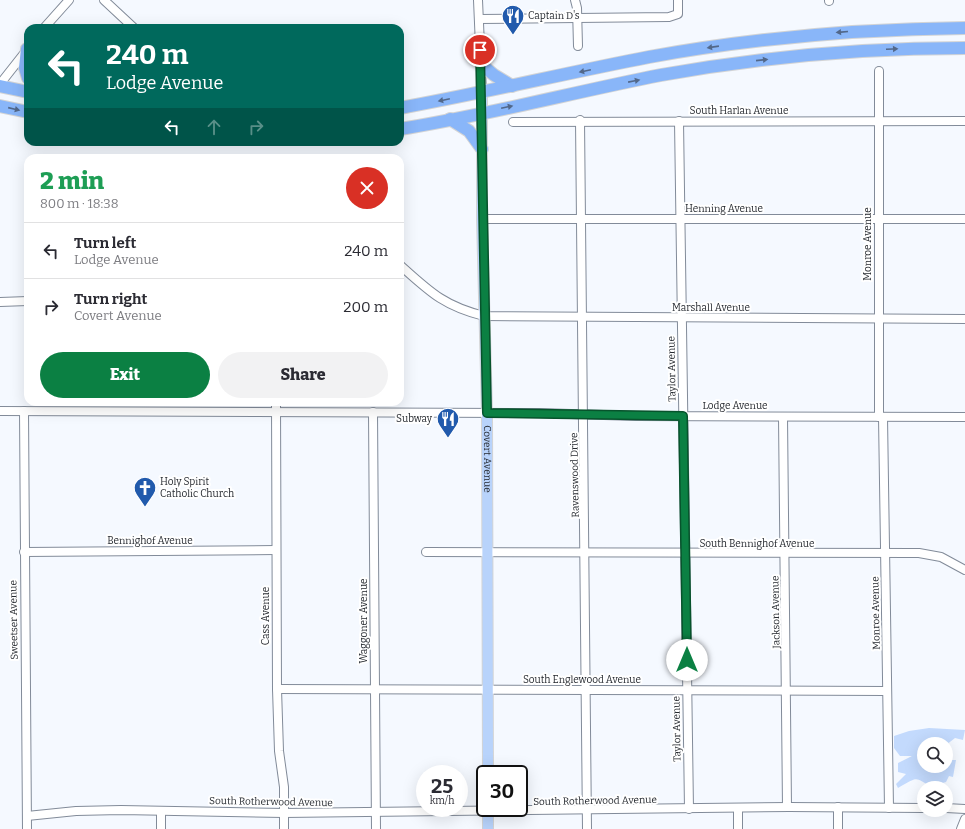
<!DOCTYPE html>
<meta charset="utf-8">
<style>
:root{--surface:#fff;--page:#f2f2f3;--text:#2b2b33;--muted:#7c7c81;--line:#e1e1e2;--accent:#0b8043}
body{margin:0;font-family:Bitter,serif;background:var(--page);color:var(--text);height:100vh;display:flex;flex-direction:column;font-size:15px;white-space:nowrap}
*{box-sizing:border-box;margin:0}
p{font-size:13px;color:var(--muted)}
.icon{flex:none;width:22px;height:22px;fill:none;stroke:currentColor;stroke-width:2;stroke-linecap:round;stroke-linejoin:round}
.map{position:relative;flex:1;overflow:hidden}
.sheet{position:absolute;left:24px;top:154px;width:380px;height:252px;display:flex;flex-direction:column;background:var(--surface);border-radius:12px;box-shadow:0 4px 16px #0002}
.sheet>*{flex:none}
.guide{position:absolute;left:24px;top:24px;width:380px;height:122px;border-radius:12px;box-shadow:0 4px 16px #0002;background:#00695c;color:#fff;overflow:hidden}
.buttons{position:absolute;left:917px;top:737px;display:grid;gap:8px}
.buttons a{display:grid;place-items:center;width:36px;height:36px;border-radius:50%;background:var(--surface);box-shadow:0 4px 16px #0002;font-size:20px}
.speed{position:absolute;left:416px;top:765px;display:flex;gap:8px;font-size:20px;font-weight:700;text-align:center}
.speed>*{display:grid;place-content:center;width:52px;height:52px;border-radius:50%;background:var(--surface);box-shadow:0 4px 16px #0002;line-height:1}
.speed small{font-size:10px;font-weight:400}
.speed .limit{border:2px solid #111;border-radius:6px;background:#fff;color:#111}
.pin{position:absolute;display:grid;place-items:center;width:34px;height:34px;color:#fff;margin:-17px;border:2px solid #fff;border-radius:50%;box-shadow:0 1px 4px #0007}
.me{position:absolute;width:44px;margin:-22px;rotate:0deg;stroke-linejoin:round;filter:drop-shadow(0 0 3px #0008)}
.turn{display:flex;align-items:center;gap:14px;height:84px;padding:0 16px;font-size:18px}
.turn .icon{width:52px;height:52px;stroke-width:2.5}
.turn b{display:block;font-size:28px;line-height:34px}
.lanes{display:flex;align-items:center;height:38px;padding:0 16px;background:#0003;justify-content:center;gap:20px;direction:ltr}
.lanes .off{opacity:.35}
.round{display:grid;place-items:center;flex:none;width:42px;height:42px;border-radius:21px;background:var(--page)}
.headline{display:flex;align-items:center;justify-content:space-between;height:68px;padding:0 16px}
h1{font-size:24px;font-weight:800;line-height:30px;color:#1e9e55}
.cta{display:flex;gap:8px;margin-top:auto;padding:8px 16px}
.cta a{flex:1;height:46px;border-radius:24px;background:var(--accent);color:#fff;font-size:16px;font-weight:800;line-height:46px;text-align:center}
.cta a+a{background:var(--page);color:var(--text)}
ul{padding:0;list-style:none}
li{display:flex;align-items:center;gap:12px;height:56px;padding:0 16px;border-top:1px solid var(--line)}
li div{flex:1}
li b{display:block;font-size:15px}
li em{font-style:normal}
.map>svg:first-child{display:block}
.green{fill:#c3dafd}
.lines{fill:none;stroke-linecap:round;stroke-linejoin:round}
.minor-casing{stroke:#828b99;stroke-width:10}
.major-casing{stroke:#d3d4d5;stroke-width:12}
.highway-casing{stroke:#d3d4d5;stroke-width:14}
.minor{stroke:#fff;stroke-width:8}
.major{stroke:#b8d3fb;stroke-width:10}
.highway{stroke:#89b6f9;stroke-width:12}
.oneway{fill:#52688a}
.route-casing{stroke:#07532c;stroke-width:10}
.route{stroke:#0b8043;stroke-width:7}
.labels{text-anchor:middle;dominant-baseline:central;stroke-width:4;stroke-linejoin:round;paint-order:stroke}
.poi-label{font-size:10px;fill:#25292f;stroke:#fff;text-anchor:start}
.street-label{font-size:10px;fill:#25292f;stroke:#fff}
</style>
<div class="map">
<svg width="965" height="829" viewBox="0 0 965 829">
<rect width="100%" height="100%" fill="#f5f9ff"/>
<path class="green" d="M929,728l36,2 -2,10 -8,-2 -9,7 -22,-1v22h22v-6h10l-3,17 -4,-1 -3,6 -7,2 -5,4c-21,-10 -13,-13 -36,0l-2,-4 10,-10 -8,-2v-9l14,-7h-12l-6,-8v-12l15,-5z"/>
<g class="lines">
<g class="minor-casing">
<g id="minor">
<path d="M104,0l30,28"/>
<path d="M478,0l4,92"/>
<path d="M575,0l2,8 1,38"/>
<path d="M829,0v1"/>
<path d="M479,19l190,-2 9,-3v-14"/>
<path d="M44,28l25,-28"/>
<path d="M879,71v346"/>
<path d="M0,84l26,-33"/>
<path d="M580,120l7,709"/>
<path d="M679,121l10,688"/>
<path d="M513,122l452,-1"/>
<path d="M482,219h483"/>
<path d="M400,265c30,27 44,41 84,51l481,3"/>
<path d="M0,302l28,-1"/>
<path d="M276,402l1,287 2,62 5,36v42"/>
<path d="M0,411l539,2 97,3 329,1"/>
<path d="M24,411l3,418"/>
<path d="M373,412l3,417"/>
<path d="M783,417l4,390"/>
<path d="M883,417l6,391"/>
<path d="M24,552l252,-2"/>
<path d="M426,552l493,1 22,4 24,13"/>
<path d="M277,689l610,2"/>
<path d="M838,807v22"/>
<path d="M946,808l19,1"/>
<path d="M738,809v20"/>
<path d="M161,811v18"/>
<path d="M27,816l49,-5 45,-1 163,3 505,-6 135,1"/>
<path d="M961,829l4,-10"/>
</g>
</g>
<g class="major-casing">
<g id="major">
<path id="s1" d="M482,92v127l5,194 1,361"/>
<path d="M488,808v21"/>
</g>
</g>
<g class="highway-casing">
<g id="highway">
<path d="M27,49l-2,19 3,10"/>
<path d="M481,64l13,11 18,11"/>
<path d="M0,86l28,6"/>
<path d="M0,106l28,6"/>
<path d="M400,108c83,-15 166,-35 249,-51 104,-19 210,-28 316,-29"/>
<path d="M450,119l19,12 13,18"/>
<path d="M400,129c88,-14 174,-37 261,-54 100,-18 202,-27 304,-27"/>
</g>
</g>
<use href="#minor" class="minor"/>
<use href="#major" class="major"/>
<use href="#highway" class="highway"/>
</g>
<defs><path id="oneway-solid" d="M-6-.8H1V-3.2L6.5 0L1 3.2V.8H-6Z"/></defs>
<g class="oneway">
<use href="#oneway-solid" transform="translate(842 32) rotate(175)"/>
<use href="#oneway-solid" transform="translate(713 47) rotate(172)"/>
<use href="#oneway-solid" transform="translate(892 49) rotate(-2)"/>
<use href="#oneway-solid" transform="translate(762 60) rotate(-6)"/>
<use href="#oneway-solid" transform="translate(585 71) rotate(168)"/>
<use href="#oneway-solid" transform="translate(634 81) rotate(-11)"/>
<use href="#oneway-solid" transform="translate(444 100) rotate(168)"/>
<use href="#oneway-solid" transform="translate(507 107) rotate(-12)"/>
<use href="#oneway-solid" transform="translate(14 109) rotate(13)"/>
</g>
<g class="lines">
<g class="route-casing">
<path id="route" d="M480,50l7,363 196,3 4,244"/>
</g>
<use href="#route" class="route"/>
</g>
<defs>
<g id="restaurant-pin" transform="scale(1.15)"><path d="M0 17L-7.5 6A9.5 9.5 0 1 1 7.5 6Z" fill="#215aac" stroke="#fff"/><path d="M-5-6h1v4h1v-4h1v4h1v-4h1v5L-1.5 .5V6h-2V.5L-5-1ZM5-6V6H3V1.5H1.5Q1.5-4 5-6Z" fill="#fff"/></g>
<g id="church-pin" transform="scale(1.15)"><path d="M0 17L-7.5 6A9.5 9.5 0 1 1 7.5 6Z" fill="#215aac" stroke="#fff"/><path d="M-1.2-6h2.4v3.5h3.3v2.4h-3.3V6h-2.4V-.1h-3.3v-2.4h3.3Z" fill="#fff"/></g>
</defs>
<g fill-rule="evenodd">
<use href="#restaurant-pin" x="513" y="16"/>
<use href="#restaurant-pin" x="448" y="419"/>
<use href="#church-pin" x="145" y="488"/>
</g>
<g class="labels">
<g class="poi-label">
<text x="528" y="16">Captain D's</text>
<text x="432" y="419" text-anchor="end">Subway</text>
<text x="160" y="482">Holy Spirit<tspan x="160" dy="12">Catholic Church</tspan></text>
</g>
<g class="street-label">
<text x="739" y="111">South Harlan Avenue</text>
<text x="724" y="209">Henning Avenue</text>
<text transform="translate(868 244) rotate(-90)">Monroe Avenue</text>
<text x="711" y="308">Marshall Avenue</text>
<text transform="translate(672 369) rotate(-91)">Taylor Avenue</text>
<text x="735" y="406">Lodge Avenue</text>
<text stroke="none"><textPath href="#s1" startOffset="367">Covert Avenue</textPath></text>
<text transform="translate(575 475) rotate(-91)">Ravenswood Drive</text>
<text x="150" y="541">Bennighof Avenue</text>
<text x="757" y="544">South Bennighof Avenue</text>
<text transform="translate(776 612) rotate(-91)">Jackson Avenue</text>
<text transform="translate(876 613) rotate(-91)">Monroe Avenue</text>
<text transform="translate(266 616) rotate(-90)">Cass Avenue</text>
<text transform="translate(14 620) rotate(-91)">Sweetser Avenue</text>
<text transform="translate(364 621) rotate(-90)">Waggoner Avenue</text>
<text x="582" y="680">South Englewood Avenue</text>
<text transform="translate(677 729) rotate(-91)">Taylor Avenue</text>
<text transform="translate(595 801) rotate(-1)">South Rotherwood Avenue</text>
<text transform="translate(271 802) rotate(1)">South Rotherwood Avenue</text>
</g>
</g>
</svg>
<div class="buttons">
<a><svg class="icon" aria-label="search" viewBox="0 0 24 24"><circle cx="10" cy="10" r="6"/><path d="M15 15l6 6"/></svg></a>
<a><svg class="icon" aria-label="layers" viewBox="0 0 24 24"><path d="M12 4l9 5-9 5-9-5zM3 14l9 5 9-5"/></svg></a>
</div>
<div class="speed"><div>25<small>km/h</small></div><div class="limit">30</div></div>
<div class="pin" style="left:480px;top:50px;background:#d93025"><svg class="icon" aria-label="arrive" viewBox="0 0 24 24"><path d="M6 21V4h12l-3 4 3 4H6"/></svg></div>
<svg class="me" style="left:687px;top:660px" viewBox="-20 -20 40 40"><circle r="19" fill="#fff"/><path d="M0-13L10 11 0 6-10 11z" fill="#0b8043"/></svg>
<div class="guide">
<div class="turn"><svg class="icon" aria-label="left" viewBox="0 0 24 24"><path d="M17 20v-9H6M10 6l-5 5 5 5"/></svg><div><b>240 m</b>Lodge Avenue</div></div>
<div class="lanes"><svg class="icon" aria-label="left" viewBox="0 0 24 24"><path d="M17 20v-9H6M10 6l-5 5 5 5"/></svg><svg class="icon off" aria-label="ahead" viewBox="0 0 24 24"><path d="M12 20V5M6 11l6-6 6 6"/></svg><svg class="icon off" aria-label="right" viewBox="0 0 24 24"><path d="M7 20v-9h11M14 6l5 5-5 5"/></svg></div>
</div>
<section class="sheet">
<div class="headline"><div><h1>2 min</h1><p>800 m · 18:38</p></div><a class="round" style="background:#d93025;color:#fff"><svg class="icon" aria-label="close" viewBox="0 0 24 24"><path d="M6 6l12 12M18 6L6 18"/></svg></a></div>
<ul>
<li><svg class="icon" aria-label="left" viewBox="0 0 24 24"><path d="M17 20v-9H6M10 6l-5 5 5 5"/></svg><div><b>Turn left</b><p>Lodge Avenue</p></div><em>240 m</em></li>
<li><svg class="icon" aria-label="right" viewBox="0 0 24 24"><path d="M7 20v-9h11M14 6l5 5-5 5"/></svg><div><b>Turn right</b><p>Covert Avenue</p></div><em>200 m</em></li>
</ul>
<div class="cta"><a>Exit</a><a>Share</a></div>
</section>
</div>
